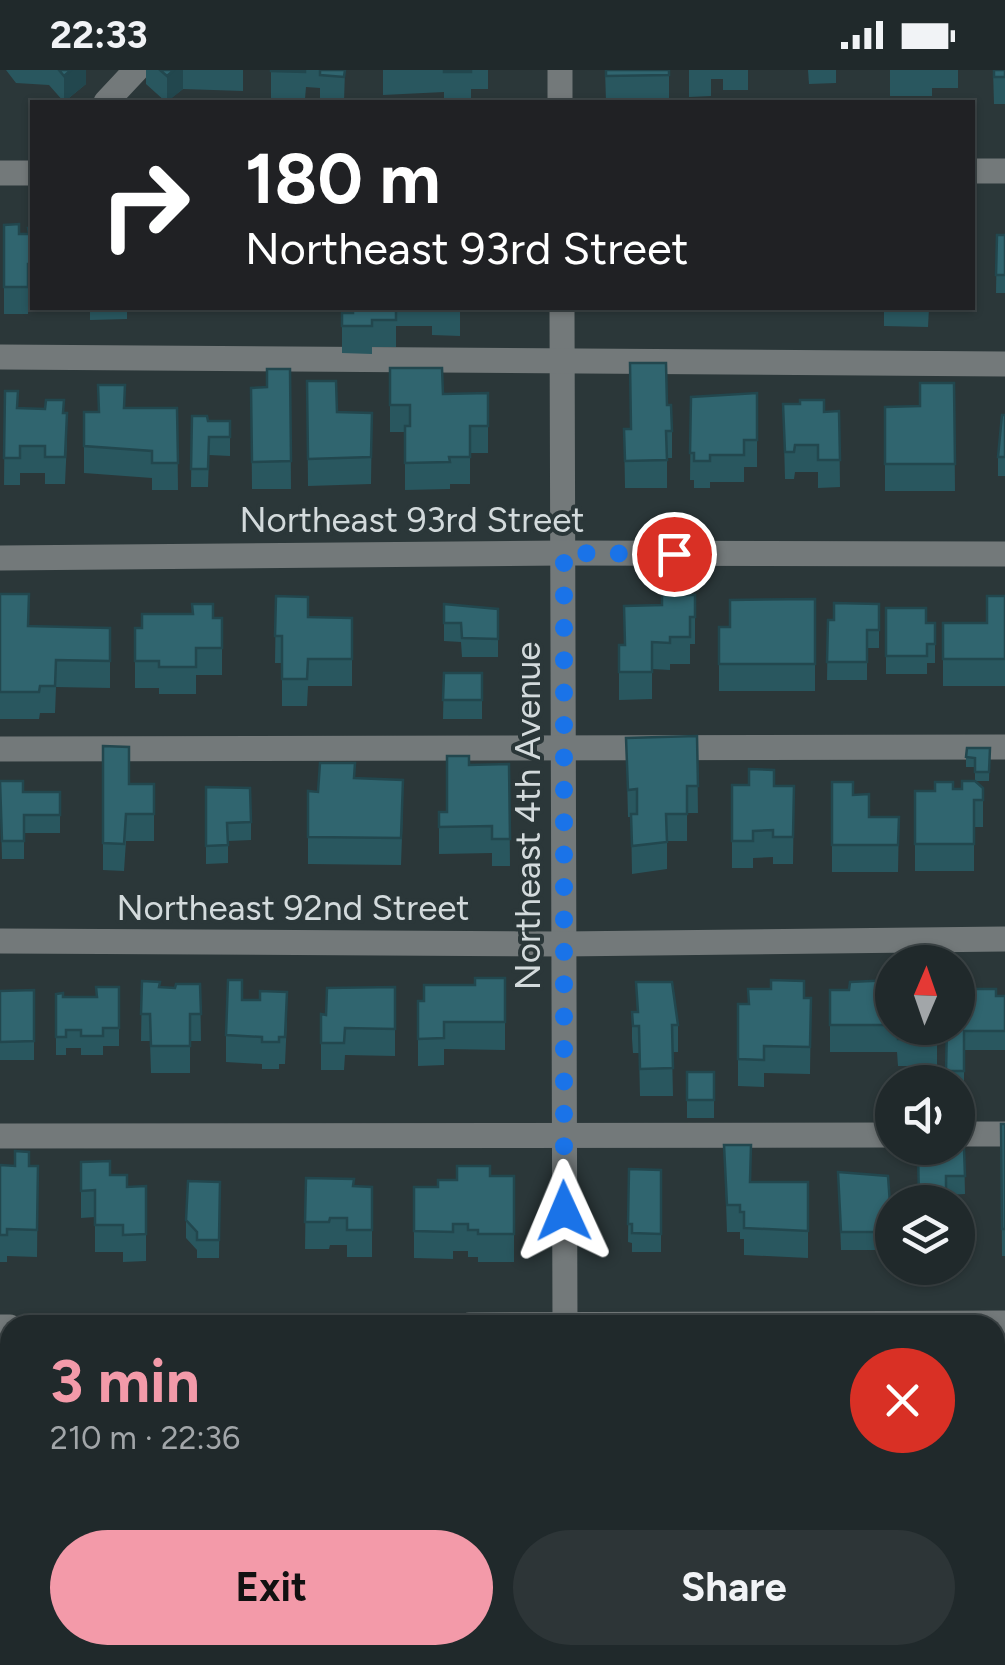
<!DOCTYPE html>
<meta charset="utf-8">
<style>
:root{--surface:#20292b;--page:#2d3537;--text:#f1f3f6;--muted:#a2a6a9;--line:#3d4547;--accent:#f39aa9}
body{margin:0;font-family:Figtree,sans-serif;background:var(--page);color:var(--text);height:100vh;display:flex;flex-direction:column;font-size:38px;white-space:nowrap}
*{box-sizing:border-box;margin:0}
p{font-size:32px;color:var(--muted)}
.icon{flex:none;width:55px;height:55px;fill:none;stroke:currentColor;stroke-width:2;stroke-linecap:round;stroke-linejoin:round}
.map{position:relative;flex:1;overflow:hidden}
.details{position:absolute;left:0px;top:1245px;width:1005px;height:350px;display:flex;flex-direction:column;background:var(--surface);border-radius:30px 30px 0 0;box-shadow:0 2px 8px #0004,0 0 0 2px var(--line)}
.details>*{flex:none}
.top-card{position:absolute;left:30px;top:30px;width:945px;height:210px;border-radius:0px;box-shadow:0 2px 8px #0004,0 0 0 2px var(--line);background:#202124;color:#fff;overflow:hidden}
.needle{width:65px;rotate:2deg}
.fabs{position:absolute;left:875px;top:875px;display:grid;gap:20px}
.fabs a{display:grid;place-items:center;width:100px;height:100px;border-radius:50%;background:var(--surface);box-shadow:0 2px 8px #0004,0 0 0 2px var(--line);font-size:50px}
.pin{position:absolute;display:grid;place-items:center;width:85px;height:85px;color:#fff;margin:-42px;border:5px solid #fff;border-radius:50%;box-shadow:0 2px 10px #0007}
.me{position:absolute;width:110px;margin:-55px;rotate:359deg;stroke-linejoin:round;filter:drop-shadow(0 0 8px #0008)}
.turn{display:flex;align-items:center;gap:35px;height:210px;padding:0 50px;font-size:45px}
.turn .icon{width:130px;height:130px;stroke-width:2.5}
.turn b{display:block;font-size:70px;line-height:85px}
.round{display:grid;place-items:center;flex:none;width:105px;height:105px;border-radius:52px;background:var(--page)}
.overview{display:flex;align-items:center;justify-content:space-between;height:170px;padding:0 50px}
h1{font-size:60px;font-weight:700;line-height:75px;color:var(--accent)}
.action{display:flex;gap:20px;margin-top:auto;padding:20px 50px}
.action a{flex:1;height:115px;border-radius:60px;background:var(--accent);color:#111;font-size:40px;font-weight:700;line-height:115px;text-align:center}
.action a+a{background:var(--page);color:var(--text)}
.status{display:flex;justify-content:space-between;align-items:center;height:70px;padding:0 50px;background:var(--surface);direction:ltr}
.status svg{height:28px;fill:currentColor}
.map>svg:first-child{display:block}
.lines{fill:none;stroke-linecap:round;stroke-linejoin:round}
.minor{stroke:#73797a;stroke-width:25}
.wall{fill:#29575f}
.shaded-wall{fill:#22474e}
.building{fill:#30656f;stroke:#22474e;stroke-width:2.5}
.route{stroke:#1a73e8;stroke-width:18;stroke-dasharray:0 32.4}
.labels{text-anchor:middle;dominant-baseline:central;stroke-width:8;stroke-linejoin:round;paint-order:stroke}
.street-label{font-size:35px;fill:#d3dadc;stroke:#2b3739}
</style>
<div class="status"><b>22:33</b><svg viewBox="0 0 49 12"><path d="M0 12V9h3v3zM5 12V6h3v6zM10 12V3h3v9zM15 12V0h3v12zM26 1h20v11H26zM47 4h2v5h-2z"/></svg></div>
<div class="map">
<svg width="1005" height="1595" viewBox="0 0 1005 1595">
<rect width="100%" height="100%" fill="#2b3739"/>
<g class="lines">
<g class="minor">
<path d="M560,0v32"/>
<path d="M106,32l30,-32"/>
<path d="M972,101h33"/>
<path d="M0,103h32"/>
<path d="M562,238l3,1017"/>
<path d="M0,287l1005,7"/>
<path d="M0,488l564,-5 441,1"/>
<path d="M0,679l1005,-2"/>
<path d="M0,871l562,3 443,-5"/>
<path d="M958,1064h47"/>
<path d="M0,1066l892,-1"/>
<path d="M469,1255l536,-2"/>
<path d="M0,1257h10"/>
<path d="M565,1595v-10"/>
</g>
</g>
<g class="wall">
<path d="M6,0h80v14l-22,18 -15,-17 -33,-2z"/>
<path d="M146,0h97v21l-60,-2 -17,13 -20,-18z"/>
<path d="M271,0h74l-1,32h-24v-14l-14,-1 -1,12 -34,-1z"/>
<path d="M383,0h105v19h-17v10h-27v-7l-61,3z"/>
<path d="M605,0h64v32h-63z"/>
<path d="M689,0h59v20h-25v-11h-12v17l-22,1z"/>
<path d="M808,0h28v13l-27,1z"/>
<path d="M890,0h68v18h-26v8h-42z"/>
<path d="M993,0h12v34h-11z"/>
<path d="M4,155l15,9h10l3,-6v63h-4v23h-24z"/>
<path d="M997,165h8v58h-9z"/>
<path d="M90,238h37v11l-37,1z"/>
<path d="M353,238h107v28l-28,-1v-9h-36v21h-24v7l-30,-1v-40h11z"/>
<path d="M884,238h45l-1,19 -44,-1z"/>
<path d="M390,298l53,26 45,-1v60h-18v31h-20v5l-45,1v-58h-15z"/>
<path d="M290,299l1,120h-39l-1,-101 16,-1z"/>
<path d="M307,311l30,31 35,1 -1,71 -63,2z"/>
<path d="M954,313l1,108h-70v-84l35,-1z"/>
<path d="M5,321l13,17 45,5 4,27 -2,44h-20v-11h-25v12h-16z"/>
<path d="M757,323v74h-13v15h-34v6h-16v-8h-4l1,-83z"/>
<path d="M783,334l41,8 15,-1 1,76 -22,1v-16h-23l-1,7h-9z"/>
<path d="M667,335l5,26v27h-5v30h-42l-1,-59h6z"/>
<path d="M125,338h52l1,82h-26v-12l-68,-5v-61h15z"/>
<path d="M1005,345v61h-7v-19z"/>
<path d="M192,346l16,5h22v35l-21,-1 -1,32h-17z"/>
<path d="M0,524l29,32 81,2v60l-54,-1 -1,26h-15l-1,6h-39z"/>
<path d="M695,525v49h-5v20h-20v6l-18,-1v30l-33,1v-55h5l38,-40z"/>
<path d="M276,526l32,21 44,1v68h-44l-1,20h-25v-43h-7z"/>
<path d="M1005,526v90h-62v-63h44z"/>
<path d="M815,529v92h-96v-64h11z"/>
<path d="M444,534l54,5v48h-36l-1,-15 -17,-1z"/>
<path d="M879,534v44h-12v32h-40l1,-60h6z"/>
<path d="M886,538l40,15h9v40h-8v11h-41z"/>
<path d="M213,548h9v57h-26v19h-37v-6h-24v-60z"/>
<path d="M444,603h38v46h-39z"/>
<path d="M697,666l1,77h-11v28h-20v28l-35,5 -1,-57h-3l-2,-79z"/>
<path d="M103,676l26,38h25v57h-28l-2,30 -21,-1z"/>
<path d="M990,678l-1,33h-13l7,7v39h-9v44h-59v-80l47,-2 13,-8v-14h-9v-10z"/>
<path d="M509,694l1,102h-18v-13l-53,1v-42h8l22,-47z"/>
<path d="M355,708l48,30 -2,57 -93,-1v-73l10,1z"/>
<path d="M0,711l23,11h37v41h-36v26h-22z"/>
<path d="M832,712l21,13 16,22h30l-1,55h-66z"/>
<path d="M732,715l62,1 -1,78h-20v-7l-20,1v10h-21z"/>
<path d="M206,717l45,35v18l-23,1v22l-22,1z"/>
<path d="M505,908v72l-61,-1v16l-26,1v-65h6l51,-16z"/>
<path d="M892,910v48h45v38h-39l-1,-14h-67v-62h19z"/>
<path d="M142,911l17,6 16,1 25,-4 1,57h-11v32h-39l-1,-32h-9z"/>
<path d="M636,912l42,43v27h-6l1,44h-33l-1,-43h-6l-1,-14v-27h5z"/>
<path d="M119,917v59h-16v9h-22v-7h-15v7h-10v-61l7,3h34z"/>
<path d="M395,917v69l-50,-1 -1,15h-23v-56l5,1z"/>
<path d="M34,920v70h-34v-69z"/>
<path d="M996,926h9v54h-41v40l-6,-1v-7h-12l1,-54z"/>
<path d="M804,928h7l-1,76 -46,-1v14l-26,-1v-82z"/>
<path d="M242,930l45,19 -2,45h-6v5h-17v-5l-36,-2v-27z"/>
<rect x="687" y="1002" width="27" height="46"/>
<path d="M1001,1054h4v132h-3z"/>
<path d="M724,1075l27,37h57v76l-64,-3v-16h-4v-7h-13z"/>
<path d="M964,1079l1,45 -19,1 -27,7z"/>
<path d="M81,1092l29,13 17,12 19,-1v75l-23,1v-10h-28v-35l-14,1z"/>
<path d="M0,1095l38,1 -1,91 -30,-1v6h-7z"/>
<path d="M629,1099l32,1v82h-29v-9l-4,-1z"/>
<path d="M838,1102l54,60v18h-51z"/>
<path d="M490,1106h24v86h-36v-5h-10v-6h-15v8l-39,-1v-71h24l19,-7z"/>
<path d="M306,1108l48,8 18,1v70h-25v-12h-17l-1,4h-24z"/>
<path d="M220,1112l-1,76h-22v-8l-11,-12v-18z"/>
<path d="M10,1488v79h-10v-78z"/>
</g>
<g class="shaded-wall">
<path d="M71,0h15v14l-22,18v-26z"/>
<path d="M174,0h9v19l-16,13v-26z"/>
</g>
<g class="building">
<path d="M59,0h12l-7,6z"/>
<path d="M160,0h14l-7,6z"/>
<path d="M271,0h34v2l-34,-1z"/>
<path d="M320,0h25l-1,7 -24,-2z"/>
<rect x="444" y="0" width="27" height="2"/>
<path d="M606,0h63v5l-63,1z"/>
<rect x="994" y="0" width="11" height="7"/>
<path d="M19,154v10h10l-1,-6h4v36h-4v23h-24v-62z"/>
<path d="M997,165h8v40h-9z"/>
<path d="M353,238h43v12h-24v6h-30v-13h11z"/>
<path d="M630,293h36l1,42h4l1,26h-6l1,29 -42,1 -1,-32h7z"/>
<path d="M390,298h52l1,26 45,-1v33h-18v31h-21l1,5 -45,1v-37h5v-21h-20z"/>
<path d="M267,299h23l1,92 -39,1 -1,-74 16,-1z"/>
<path d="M307,311h29l1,31 35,1 -1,44 -63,2z"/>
<path d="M920,313h34l1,81h-70v-57l35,-1z"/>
<path d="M98,315h27l-1,23h53l1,55h-26v-12l-68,-5v-34h15z"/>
<path d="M5,321h13l-1,17 28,1 1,-9h18l-1,13h4l-2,44h-20v-11h-25v12h-16z"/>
<path d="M757,323v47h-13v15h-34v6h-16v-8h-4l1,-56z"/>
<path d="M800,330h24v12l15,-1 1,49h-22v-15h-23l-1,7h-9l-2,-48h17z"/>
<path d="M1002,345h3v42h-7z"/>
<path d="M192,346h15l1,5h22v16h-21l-1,32h-17z"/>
<path d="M0,524h29l-1,32 82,2v33l-54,-1 -1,26h-15l-1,6h-39z"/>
<path d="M662,525h33v22h-5v20h-20v6l-18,-1v30h-33v-27h6l-1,-39 38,-1z"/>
<path d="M276,526l32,1v20l44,1v41h-44l-1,20h-25v-43h-7z"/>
<path d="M987,526h18v63h-62v-36h44z"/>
<path d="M815,529v65h-96v-37h11v-27z"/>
<path d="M834,533l45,1v26h-12v32h-40l1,-42h6z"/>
<path d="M192,534h21v14h9v30h-26v19h-37v-6h-24v-33h7v-14h51z"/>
<path d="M444,534l54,5v30l-36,-1 -1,-15h-17z"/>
<path d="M886,538h40v15h9v21h-8v12h-41z"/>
<path d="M444,603h38v27h-39z"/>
<path d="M697,666l1,50h-11v28h-21l1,28 -35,4 -1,-32h6v-25l-9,1 -2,-52z"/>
<path d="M103,676l26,1v37h25v30h-28l-2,30 -21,-1z"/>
<path d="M967,678h23l-1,24h-14v-14l-9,-1z"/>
<path d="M447,686h22v9l40,-1 1,75h-18v-13l-53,1v-15h8z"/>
<path d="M320,693h35l-1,15 49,2 -2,58 -93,-1v-46l10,1z"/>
<path d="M749,699l25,1v16h20l-1,51h-20v-7l-20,1v10h-21v-56h17z"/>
<path d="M0,711h23v11h37v23h-36v26h-22z"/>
<path d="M962,711h13l8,7v12h-9v44h-59v-53h20v-9h18v7h9z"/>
<path d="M832,712h21v13l16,-1v23h30l-1,28h-66z"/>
<path d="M206,717l44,1 1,34 -24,1 1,22 -22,1z"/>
<path d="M475,908h30v44h-61v16l-26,1v-38h6v-16h51z"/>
<path d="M228,910h14v20h18v-9l27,1 -2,45h-6v5h-17v-5l-36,-2z"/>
<path d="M771,910l33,1v17h7l-1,49 -46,-1v14l-26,-1v-55h11l-1,-15h23z"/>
<path d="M892,910v45h-62v-35h19l1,-8z"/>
<path d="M142,911l18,1 -1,5 16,1 1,-4h24l1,30h-11v32h-39l-1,-32h-9z"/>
<path d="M636,912h36l6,43h-6l1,43 -33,1 -1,-43h-6l-1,-14h6z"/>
<path d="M96,917h23v41h-16v8h-22v-6h-15v7h-10v-43l7,-1v4h34z"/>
<path d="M395,917v42l-50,-1 -1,15h-23v-29l5,1 1,-27z"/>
<path d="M961,919h35v7h9v35h-41v40h-18l1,-43h11v-31h3z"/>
<path d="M34,920v51l-34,1v-51z"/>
<path d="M897,958h40v11h-39z"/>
<rect x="687" y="1002" width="27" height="28"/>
<path d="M1001,1054h4v105h-3z"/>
<path d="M724,1075h27l-1,37h58v49l-64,-3v-16h-4v-7h-13z"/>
<path d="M918,1079h46l1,27h-19v26h-27z"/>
<path d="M15,1081l14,1v14h9l-1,64 -30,-1v6h-7v-70l15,1z"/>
<path d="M110,1091v14h17v12l19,-1v48l-23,1v-10h-28v-35l-14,1v-29z"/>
<path d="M457,1096h33v10h24v58h-36v-4h-10v-6h-15v8l-39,-1v-44h24v-7h19z"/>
<path d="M629,1099l32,1v64l-29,-1v-9h-4z"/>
<path d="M838,1102l50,4 4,56h-51z"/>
<path d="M306,1108l48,1 -1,7 19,1v43h-25v-12h-17l-1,4h-24z"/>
<path d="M188,1111l32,1 -1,58h-22v-8l-11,-12z"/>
<path d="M10,1488v61h-10v-60z"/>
</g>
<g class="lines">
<path class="route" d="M564,1141v-658l110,1"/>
</g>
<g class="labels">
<g class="street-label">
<text x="412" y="450">Northeast 93rd Street</text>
<text transform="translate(528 746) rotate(-90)">Northeast 4th Avenue</text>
<text x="293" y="838">Northeast 92nd Street</text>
</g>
</g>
</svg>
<div class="fabs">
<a><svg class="needle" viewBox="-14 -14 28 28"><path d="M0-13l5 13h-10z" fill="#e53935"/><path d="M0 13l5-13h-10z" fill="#a2a6a9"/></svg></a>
<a><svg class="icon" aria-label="sound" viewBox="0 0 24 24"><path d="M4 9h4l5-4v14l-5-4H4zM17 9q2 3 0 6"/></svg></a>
<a><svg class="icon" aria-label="layers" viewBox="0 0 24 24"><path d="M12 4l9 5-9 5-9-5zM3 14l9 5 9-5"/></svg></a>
</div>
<div class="pin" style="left:674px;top:484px;background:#d93025"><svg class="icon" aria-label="arrive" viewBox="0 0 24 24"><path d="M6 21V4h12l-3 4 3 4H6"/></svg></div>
<svg class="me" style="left:564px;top:1141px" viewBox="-20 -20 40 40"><path d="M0-17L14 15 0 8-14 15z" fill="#1a73e8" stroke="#fff" stroke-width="4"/></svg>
<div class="top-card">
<div class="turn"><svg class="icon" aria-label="right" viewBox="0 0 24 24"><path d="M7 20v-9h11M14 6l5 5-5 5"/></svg><div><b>180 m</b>Northeast 93rd Street</div></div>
</div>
<section class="details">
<div class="overview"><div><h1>3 min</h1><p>210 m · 22:36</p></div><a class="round" style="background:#d93025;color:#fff"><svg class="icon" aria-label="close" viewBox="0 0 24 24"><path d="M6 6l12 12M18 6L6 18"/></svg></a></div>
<div class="action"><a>Exit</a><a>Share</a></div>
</section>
</div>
